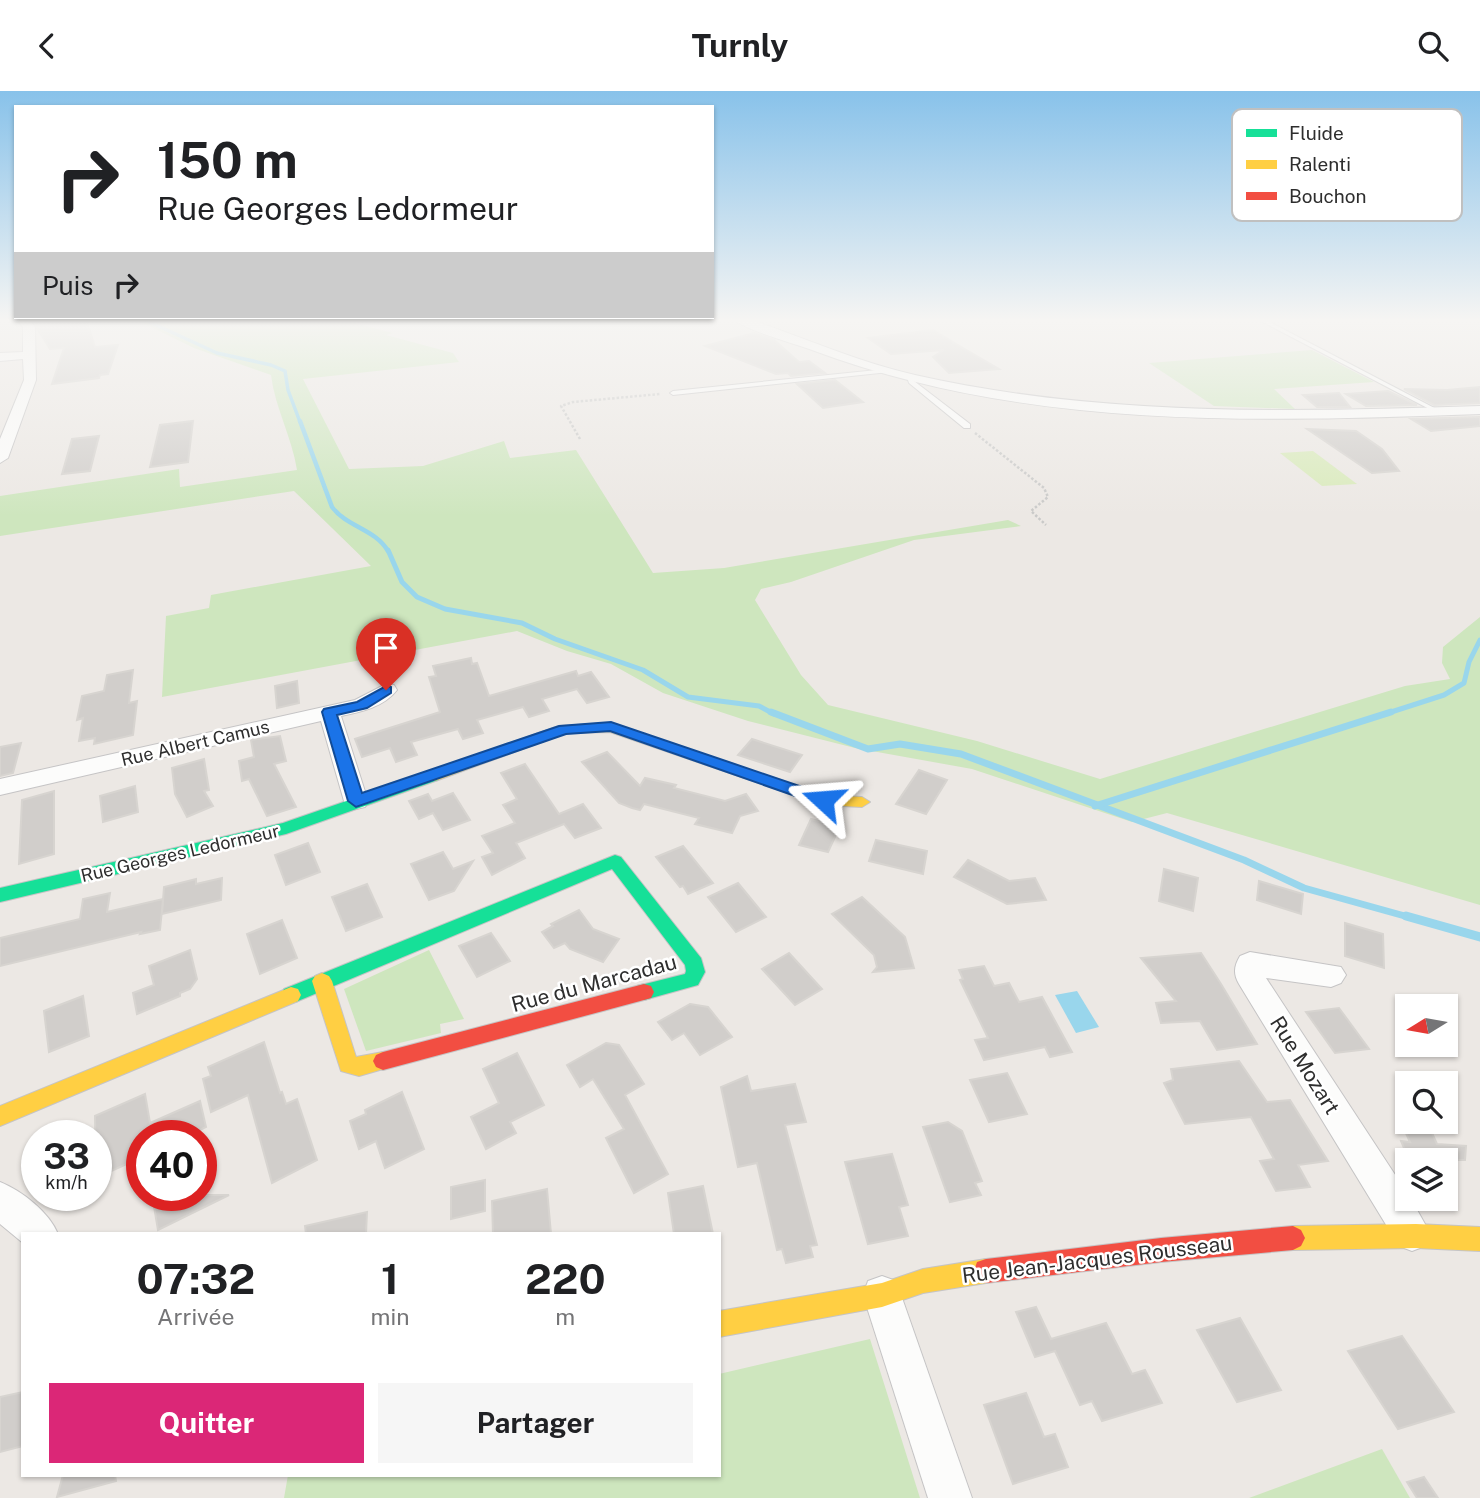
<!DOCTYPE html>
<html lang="fr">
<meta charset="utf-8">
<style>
:root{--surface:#fff;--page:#f6f6f6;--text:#202124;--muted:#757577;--accent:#db2777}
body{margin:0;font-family:"Public Sans",sans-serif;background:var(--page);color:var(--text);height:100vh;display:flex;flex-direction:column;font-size:26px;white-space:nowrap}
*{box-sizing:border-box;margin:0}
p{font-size:23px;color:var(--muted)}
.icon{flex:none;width:38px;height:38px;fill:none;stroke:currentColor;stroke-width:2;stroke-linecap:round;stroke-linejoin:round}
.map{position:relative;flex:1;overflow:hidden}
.side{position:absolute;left:21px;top:1141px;width:700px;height:245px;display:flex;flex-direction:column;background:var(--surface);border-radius:0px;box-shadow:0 2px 5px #0004}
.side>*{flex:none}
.banner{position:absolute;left:14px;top:14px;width:700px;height:214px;border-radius:0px;box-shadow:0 2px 5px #0004;background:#fff;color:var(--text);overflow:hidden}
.needle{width:46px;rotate:259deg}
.tools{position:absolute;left:1395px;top:903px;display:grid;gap:14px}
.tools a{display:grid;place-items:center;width:63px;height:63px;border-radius:0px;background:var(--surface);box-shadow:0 2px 5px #0004;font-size:35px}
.speed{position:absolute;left:21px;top:1029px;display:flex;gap:14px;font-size:35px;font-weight:700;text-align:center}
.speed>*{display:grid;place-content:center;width:91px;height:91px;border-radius:50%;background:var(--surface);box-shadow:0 2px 5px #0004;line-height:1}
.speed small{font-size:18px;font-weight:400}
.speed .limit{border:10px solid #d22;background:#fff;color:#111}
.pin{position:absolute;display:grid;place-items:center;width:60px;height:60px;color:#fff;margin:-72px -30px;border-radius:50% 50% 50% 0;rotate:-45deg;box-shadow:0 0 7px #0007}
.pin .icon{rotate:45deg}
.me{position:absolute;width:77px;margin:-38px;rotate:289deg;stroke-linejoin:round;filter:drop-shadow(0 0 5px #0008)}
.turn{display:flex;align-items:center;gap:24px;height:147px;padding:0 28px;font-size:32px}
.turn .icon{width:91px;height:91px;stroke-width:2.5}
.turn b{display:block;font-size:49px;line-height:60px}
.then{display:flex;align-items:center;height:66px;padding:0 28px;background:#0003;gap:14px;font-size:26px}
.eta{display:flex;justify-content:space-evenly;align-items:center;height:119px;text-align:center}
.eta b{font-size:42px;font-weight:700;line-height:49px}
.primary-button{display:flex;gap:14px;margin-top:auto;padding:14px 28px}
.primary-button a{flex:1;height:80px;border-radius:0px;background:var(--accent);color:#fff;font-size:28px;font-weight:700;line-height:80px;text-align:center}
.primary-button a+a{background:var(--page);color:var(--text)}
header{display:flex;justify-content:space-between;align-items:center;height:91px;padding:0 28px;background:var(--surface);font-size:32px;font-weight:700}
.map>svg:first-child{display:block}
.green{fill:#cee6be}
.pitch{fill:#d9eabb}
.water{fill:#99d6ec}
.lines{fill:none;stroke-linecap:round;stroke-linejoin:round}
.stream-far4{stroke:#99d6ec;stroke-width:3.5}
.stream-far3{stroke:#99d6ec;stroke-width:4.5}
.stream-far2{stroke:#99d6ec;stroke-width:5}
.stream-far1{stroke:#99d6ec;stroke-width:7}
.stream{stroke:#99d6ec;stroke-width:9}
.building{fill:#d1cecb;stroke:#d7d4d0;stroke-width:2}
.lane-casing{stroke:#c5c4c5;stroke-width:2}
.street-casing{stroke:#c5c4c5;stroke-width:2}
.fast-casing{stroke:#c5c4c5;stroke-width:2}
.slow-casing{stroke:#c5c4c5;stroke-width:2}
.jam-casing{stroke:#c5c4c5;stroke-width:2}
.path{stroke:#c9c9c8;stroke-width:2.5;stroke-dasharray:2.5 2;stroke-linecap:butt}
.lane{fill:#fcfcfb;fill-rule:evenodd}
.street{fill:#fcfcfb;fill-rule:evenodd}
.fast{fill:#16e098;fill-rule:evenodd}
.slow{fill:#ffcf43;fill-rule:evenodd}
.jam{fill:#f24e42;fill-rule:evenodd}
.route{fill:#1a73e8;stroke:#114b97;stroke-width:2}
.labels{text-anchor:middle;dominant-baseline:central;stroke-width:5;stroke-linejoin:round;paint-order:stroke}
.street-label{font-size:18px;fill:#2e2e2e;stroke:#fff}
.near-street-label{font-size:21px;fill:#2e2e2e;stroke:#fff}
.key{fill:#fff;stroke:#c0c0c0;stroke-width:2}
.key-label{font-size:19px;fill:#2e2e2e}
</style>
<header><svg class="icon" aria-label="back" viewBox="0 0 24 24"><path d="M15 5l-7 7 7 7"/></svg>Turnly<svg class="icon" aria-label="search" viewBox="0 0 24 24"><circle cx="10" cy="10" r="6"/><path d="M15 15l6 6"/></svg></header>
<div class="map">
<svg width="1480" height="1407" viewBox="0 0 1480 1407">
<rect width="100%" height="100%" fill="#ece8e4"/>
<g class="green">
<path d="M135,228h214l1,3 43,11 -7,2 67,18 6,9 -156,17 46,90 74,-3 81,-25 6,17 66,-8 77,123 71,-5 284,-48 13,6 -107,14 -123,42 -30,7 -6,11 46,75 27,30 149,36 123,38 305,-93 45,-7 -8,-16 1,-16 37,-30v288l-313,-92 -35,9 -160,-53 -117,-21 -107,-27 -85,-28 -52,-29 -44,-13 -50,-20 -355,66 4,-81 43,-8 2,-13 160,-29 -77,-75 -294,45v-40l179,-27 1,18 117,-17c-5,-33 -22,-62 -26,-95l-77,-27z"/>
<path d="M1312,259l62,32 -100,7 21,20 -81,-3 -65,-43z"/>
<path d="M429,859l35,69 -24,5 1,9 -75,18 -22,-62z"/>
<path d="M870,1248l50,159h-636l4,-23h431v-101z"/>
<path d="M1382,1358l28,49h-161z"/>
</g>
<path class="pitch" d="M1313,360l44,33 -35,2 -42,-33z"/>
<path class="water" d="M1077,900l22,36 -23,6 -21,-38z"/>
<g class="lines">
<path class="stream-far4" d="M143,228l74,34 54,12 14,6 3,19 12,32"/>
<path class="stream-far3" d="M300,330l32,86c15,20 43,22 56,44"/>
<g class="stream-far2">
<path d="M388,459l14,32 15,15 28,12 77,14 33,16 88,31 45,27 71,9 15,8"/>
<path d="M1385,623l59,-19 20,-12 5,-21 11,-22"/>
</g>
<g class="stream-far1">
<path d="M771,621l97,37 32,-5 61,10 283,106 60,28 108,30"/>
<path d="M1095,715l296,-94"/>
</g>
<path class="stream" d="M1406,825l74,21"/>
</g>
<g class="building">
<path d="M31,228h55l9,28 23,-2 -10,29 -8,1 -1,3 -47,6 12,-36 -14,1z"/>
<path d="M933,239l30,18 36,21 -50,4 -16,-16 11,-7 -53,4 -23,-16z"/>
<path d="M754,242l20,7 25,22 10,-1 16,12 -34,3 -3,-3 -12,1 -71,-28z"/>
<path d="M835,289l28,22 -40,6 -26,-24z"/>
<path d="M1480,296v16l-46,2 -30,-16 43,1z"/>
<path d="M1388,300l29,14 -51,1 -20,-12z"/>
<path d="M1339,302l11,14h-33l-14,-12z"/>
<path d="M1480,326v9l-49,5 -20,-12z"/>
<path d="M193,330l-5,41 -38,5 10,-42z"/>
<path d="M1307,338l49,2 26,18 17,22 -27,2z"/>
<path d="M99,345l-9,35 -28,3 10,-35z"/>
<path d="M471,567l1,6 5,-1 12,33 87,-25 2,5 13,-4 18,25 -22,6 -10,-14 -35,10 7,12 -20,6 -6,-10 -46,13 6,13 -20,6 -5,-10 -47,13 6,13 -21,7 -6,-14 -28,9 -7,-18 85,-27 -11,-35 7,-1 -3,-10z"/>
<path d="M133,579l-4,33 8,-2 -4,34 -39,9 1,-6 -16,3 4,-23 -6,2 5,-24 22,-5 3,-16z"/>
<path d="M297,590l2,22 -22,5 -2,-22z"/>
<path d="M280,645l6,25 -12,3 22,43 -29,9 -18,-37 -7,2 -3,-20 15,-4 -3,-17z"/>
<path d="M752,648l50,16 -12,17 -52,-17z"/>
<path d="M21,652l-8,30 -13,3v-29z"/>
<path d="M607,661l33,34 5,-8 31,7 -2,3 51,13 21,-7 12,17 -18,5 -8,17 -37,-9 4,-6 -55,-14 -4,6 -8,-2 -13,-5 -37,-41z"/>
<path d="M204,668l5,31 -5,1 9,15 -26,11 -12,-23 -3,-26z"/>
<path d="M525,673l34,50 24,-10 18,24 -26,10 -11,-14 -48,19 9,15 -33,17 -10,-18 11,-4 -11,-17 33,-13 -12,-18 14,-6 -16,-26z"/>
<path d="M919,679l28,10 -21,34 -30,-10z"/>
<path d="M135,695l3,26 -35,10 -3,-26z"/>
<path d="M54,700v63l-35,10 3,-64z"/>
<path d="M453,702l17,27 -27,10 -10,-17 -14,6 -10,-18 19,-7 4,7z"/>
<path d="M811,728l29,7 -12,26 -29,-7z"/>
<path d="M876,749l51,11 -4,23 -54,-13z"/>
<path d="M308,752l12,29 -34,13 -11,-30z"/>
<path d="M683,755l30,37 -25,11 -5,-8 -3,1 -24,-30z"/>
<path d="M443,761l10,17 20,-8 -19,30 -25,9 -18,-36z"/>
<path d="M968,769l41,21 26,-3 11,22 -39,4 -53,-27z"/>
<path d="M1164,778l34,9 -5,33 -34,-10z"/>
<path d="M222,787l-1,22 -59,14 2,-27 32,-8v5z"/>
<path d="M1259,790l44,13 -2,20 -44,-14z"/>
<path d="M738,792l28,34 -30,15 -28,-35z"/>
<path d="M367,793l15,33 -36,14 -14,-34z"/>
<path d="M110,802l-3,19 56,-13 -3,31 -20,4 1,-2 -141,34v-28l80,-19 3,-20z"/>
<path d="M862,806l43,40 9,31 -41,4 4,-5 -3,-12 -42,-41z"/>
<path d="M579,819l14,19 26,10 -16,23 -33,-13 -5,-6 -11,5 -12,-16 11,-6 -2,-2z"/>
<path d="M282,829l15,38 -37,16 -13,-40z"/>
<path d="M1345,832l38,11 1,34 -39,-12z"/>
<path d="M491,842l19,28 -33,16 -18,-31z"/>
<path d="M190,859l7,29 -7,10 -10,4v3l-43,18 -4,-21 21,-8 -5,-19z"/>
<path d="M789,862l33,36 -27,16 -33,-36z"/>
<path d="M1201,862l20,31 36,60 -40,6 -17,-29 -39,2 -5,-20 20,-2 -35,-43z"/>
<path d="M984,875l10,20 15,-3 10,19 23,-5 30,55 -22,5 -5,-10 -61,13 -9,-20 13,-2 -28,-58 3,-1 -4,-9z"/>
<path d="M83,905l6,40 -40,16 -5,-41z"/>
<path d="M690,913l18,3 24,30 -32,18 -16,-22 -12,7 -14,-18z"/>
<path d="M1339,917l30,41 -34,4 -29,-41z"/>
<path d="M264,951l16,51 2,-1 4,12 11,-5 20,61 -45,23 -24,-88 -37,17 -8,-33 8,-3 -3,-9z"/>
<path d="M606,952l13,2 25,39 -19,11 43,79 -34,19 -28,-55 18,-9 -31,-50 -13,8 -13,-22z"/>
<path d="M517,962l27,52 -34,17 6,11 -30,16 -15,-32 28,-14 -16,-34z"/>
<path d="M1239,970l28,41 23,-2 38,61 -30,4 12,22 -34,4 -16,-30 14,-2 -23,-42 -66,7 -21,-41 9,-3 -2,-11z"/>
<path d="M1007,982l20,41 -38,8 -19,-42z"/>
<path d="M747,985l4,15 44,-7 11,38 -21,3 32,120 -7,1 3,11 -27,6 -4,-14 -5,1 -20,-87 -19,4 -17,-80z"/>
<path d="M402,1001l22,57 -39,19 -9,-27 -17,8 -9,-28 16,-7 -1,-4z"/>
<path d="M145,1003l5,29 50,-22 6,26 -18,9h-46v21l-46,21 -1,-62z"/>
<path d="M948,1031l14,9 20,50 -7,2 6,12 -31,7 -27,-75z"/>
<path d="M1405,1040l27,2 5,11 29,2 -1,14h-56l-8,-19 9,1z"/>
<path d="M892,1063l16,51 -9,2 9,29 -40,8 -23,-82z"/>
<path d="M485,1089v31l-34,8v-32z"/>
<path d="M703,1095l10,48h-39l-6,-41z"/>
<path d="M547,1098l4,45h-58l-1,-33z"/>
<path d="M152,1104h77l-71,35z"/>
<path d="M367,1121l-1,22h-60l-1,-8z"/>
<path d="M1036,1216l15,32 55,-16 26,51 13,-4 17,33 -60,18 -10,-20 -12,4 -25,-54 -20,6 -19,-45z"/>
<path d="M1240,1227l41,72 -44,12 -40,-72z"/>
<path d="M1402,1245l52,76 -56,17 -50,-78z"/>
<path d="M23,1301v54l-23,6v-55z"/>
<path d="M1026,1302l18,44 11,-3 13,33 -55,17 -29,-79z"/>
<path d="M63,1384h52l1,6 -59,16z"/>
<path d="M1424,1386l14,21h-21l-10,-16z"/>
</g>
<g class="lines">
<g class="lane-casing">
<g id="lane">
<path d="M1257,228h7l178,93 -5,1z"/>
<path d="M887,278l2,3 -216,23 -3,-2 3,-2z"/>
<path d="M910,284l3,2 1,4 56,43v4h-6l-55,-45 -2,-6z"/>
</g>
</g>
<g class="street-casing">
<g id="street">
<path d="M16,228h12l7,8 1,53 -28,78 -8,5v-24l24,-59 -1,-21 -23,2v-8l23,-1v-25z"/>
<path d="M733,228h16c55,19 109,43 166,56 185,42 377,37 565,31v8c-222,8 -456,16 -668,-64 -20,-7 -64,-19 -79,-31z"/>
<path d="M386,593l8,1 3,5c-13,17 -36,22 -56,26l27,85 -3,6 -9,2 -9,-2 -3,-6 -23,-80 -321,74v-16l355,-79z"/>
<path d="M1250,861l91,15 5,8 -5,8 -10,4 -65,-9 141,215v6h4l19,34 -5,13 -13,5 -13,-5 -160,-262c-6,-10 -5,-18 1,-28z"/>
<path d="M0,1091c22,9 49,30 58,52h-35v9l-23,-19z"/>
<path d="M882,1185l14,5 5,14 71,203h-44l-65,-203 5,-14z"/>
</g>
</g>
<g class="fast-casing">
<g id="fast">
<path d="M433,680l5,1 3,4 -3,4 -152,54 -286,68v-14l283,-65z"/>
<path d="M615,764l6,2 80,101 4,14 -7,13 -54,15 -7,-2 -3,-6 3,-6 48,-12 1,-3 -1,-6 -73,-96 -314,132 -7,2 -7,-2 -3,-6 3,-6z"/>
</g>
</g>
<g class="slow-casing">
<g id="slow">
<path d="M611,632l213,72 38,2 8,5 -8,5 -39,-2 -213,-73 -44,1 -128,47 -5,1 -8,-5 3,-4 131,-46z"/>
<path d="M322,882l7,3 3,5 24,76 27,-5 7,3 3,6 -3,6 -31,9 -18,-5 -29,-90 3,-5z"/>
<path d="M291,896l7,2 3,6 -3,6 -298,125v-20z"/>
<path d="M1416,1133l64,3v24l-64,-3 -123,2 -8,-4 -4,-8 4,-8 8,-4z"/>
<path d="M986,1168l9,3 3,9 -3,9 -9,3 -63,10 -41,14 -163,30v-26l163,-28 41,-14z"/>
</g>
</g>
<g class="jam-casing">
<g id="jam">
<path d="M644,893l7,2 3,6 -3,6 -7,2 -261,70 -7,-3 -3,-6 3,-6 7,-3z"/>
<path d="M1293,1135l8,4 4,8 -4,8 -8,4 -132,12 -175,21 -9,-3 -3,-9 3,-9 9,-3 175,-21z"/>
</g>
</g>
<g class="path">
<path d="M975,342l69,55 4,9 -17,14 15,14"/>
<path d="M580,348l-19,-33 12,-4 87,-8"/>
</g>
<use href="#lane" class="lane"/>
<use href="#street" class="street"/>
<use href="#fast" class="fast"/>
<use href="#slow" class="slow"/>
<use href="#jam" class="jam"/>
</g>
<linearGradient id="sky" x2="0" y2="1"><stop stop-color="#88c2ea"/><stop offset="0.54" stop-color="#f6f5f3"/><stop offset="1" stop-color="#f6f5f3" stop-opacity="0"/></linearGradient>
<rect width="1480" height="425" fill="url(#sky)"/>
<path class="route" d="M386,595l5,1v6l-24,15 -30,7 25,78 197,-67 52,-4 218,74 2,4 -2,4h-11l-208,-73 -44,3 -210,73 -8,-6 -26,-89 2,-3 33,-7z"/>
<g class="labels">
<g class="street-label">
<text transform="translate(195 652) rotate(-13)">Rue Albert Camus</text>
<text transform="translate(180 762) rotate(-13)">Rue Georges Ledormeur</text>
</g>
<g class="near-street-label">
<text transform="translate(594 892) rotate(-15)">Rue du Marcadau</text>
<text transform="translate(1305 974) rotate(58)">Rue Mozart</text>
<text transform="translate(1097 1168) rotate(-7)">Rue Jean-Jacques Rousseau</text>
</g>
</g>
<rect x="1232" y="18" width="230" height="112" rx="10" class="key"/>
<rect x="1246" y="38" width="31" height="8" fill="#16e098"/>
<rect x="1246" y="69" width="31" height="9" fill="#ffcf43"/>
<rect x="1246" y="101" width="31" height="8" fill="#f24e42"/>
<g class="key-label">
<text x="1289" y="49">Fluide</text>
<text x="1289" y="80">Ralenti</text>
<text x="1289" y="112">Bouchon</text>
</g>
</svg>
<div class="tools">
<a><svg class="needle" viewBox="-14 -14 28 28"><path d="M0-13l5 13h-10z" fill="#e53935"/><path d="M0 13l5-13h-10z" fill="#757577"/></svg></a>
<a><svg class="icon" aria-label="search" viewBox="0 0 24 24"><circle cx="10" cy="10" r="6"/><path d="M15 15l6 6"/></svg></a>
<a><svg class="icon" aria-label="layers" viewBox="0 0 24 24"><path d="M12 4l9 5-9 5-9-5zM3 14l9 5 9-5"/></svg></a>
</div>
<div class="speed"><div>33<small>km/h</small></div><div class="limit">40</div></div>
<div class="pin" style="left:386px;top:599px;background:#d93025"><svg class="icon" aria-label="arrive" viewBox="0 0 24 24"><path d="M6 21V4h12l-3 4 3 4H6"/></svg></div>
<svg class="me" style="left:823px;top:709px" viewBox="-20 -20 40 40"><path d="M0-17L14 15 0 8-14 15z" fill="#1a73e8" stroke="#fff" stroke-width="4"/></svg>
<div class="banner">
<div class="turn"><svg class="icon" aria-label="right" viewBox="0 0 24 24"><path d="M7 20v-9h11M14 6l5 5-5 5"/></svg><div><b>150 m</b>Rue Georges Ledormeur</div></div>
<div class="then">Puis<svg class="icon" aria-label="right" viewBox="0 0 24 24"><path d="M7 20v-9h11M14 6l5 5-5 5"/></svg></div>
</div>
<section class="side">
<div class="eta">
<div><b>07:32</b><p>Arrivée</p></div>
<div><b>1</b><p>min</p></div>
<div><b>220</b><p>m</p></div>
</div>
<div class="primary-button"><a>Quitter</a><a>Partager</a></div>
</section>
</div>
